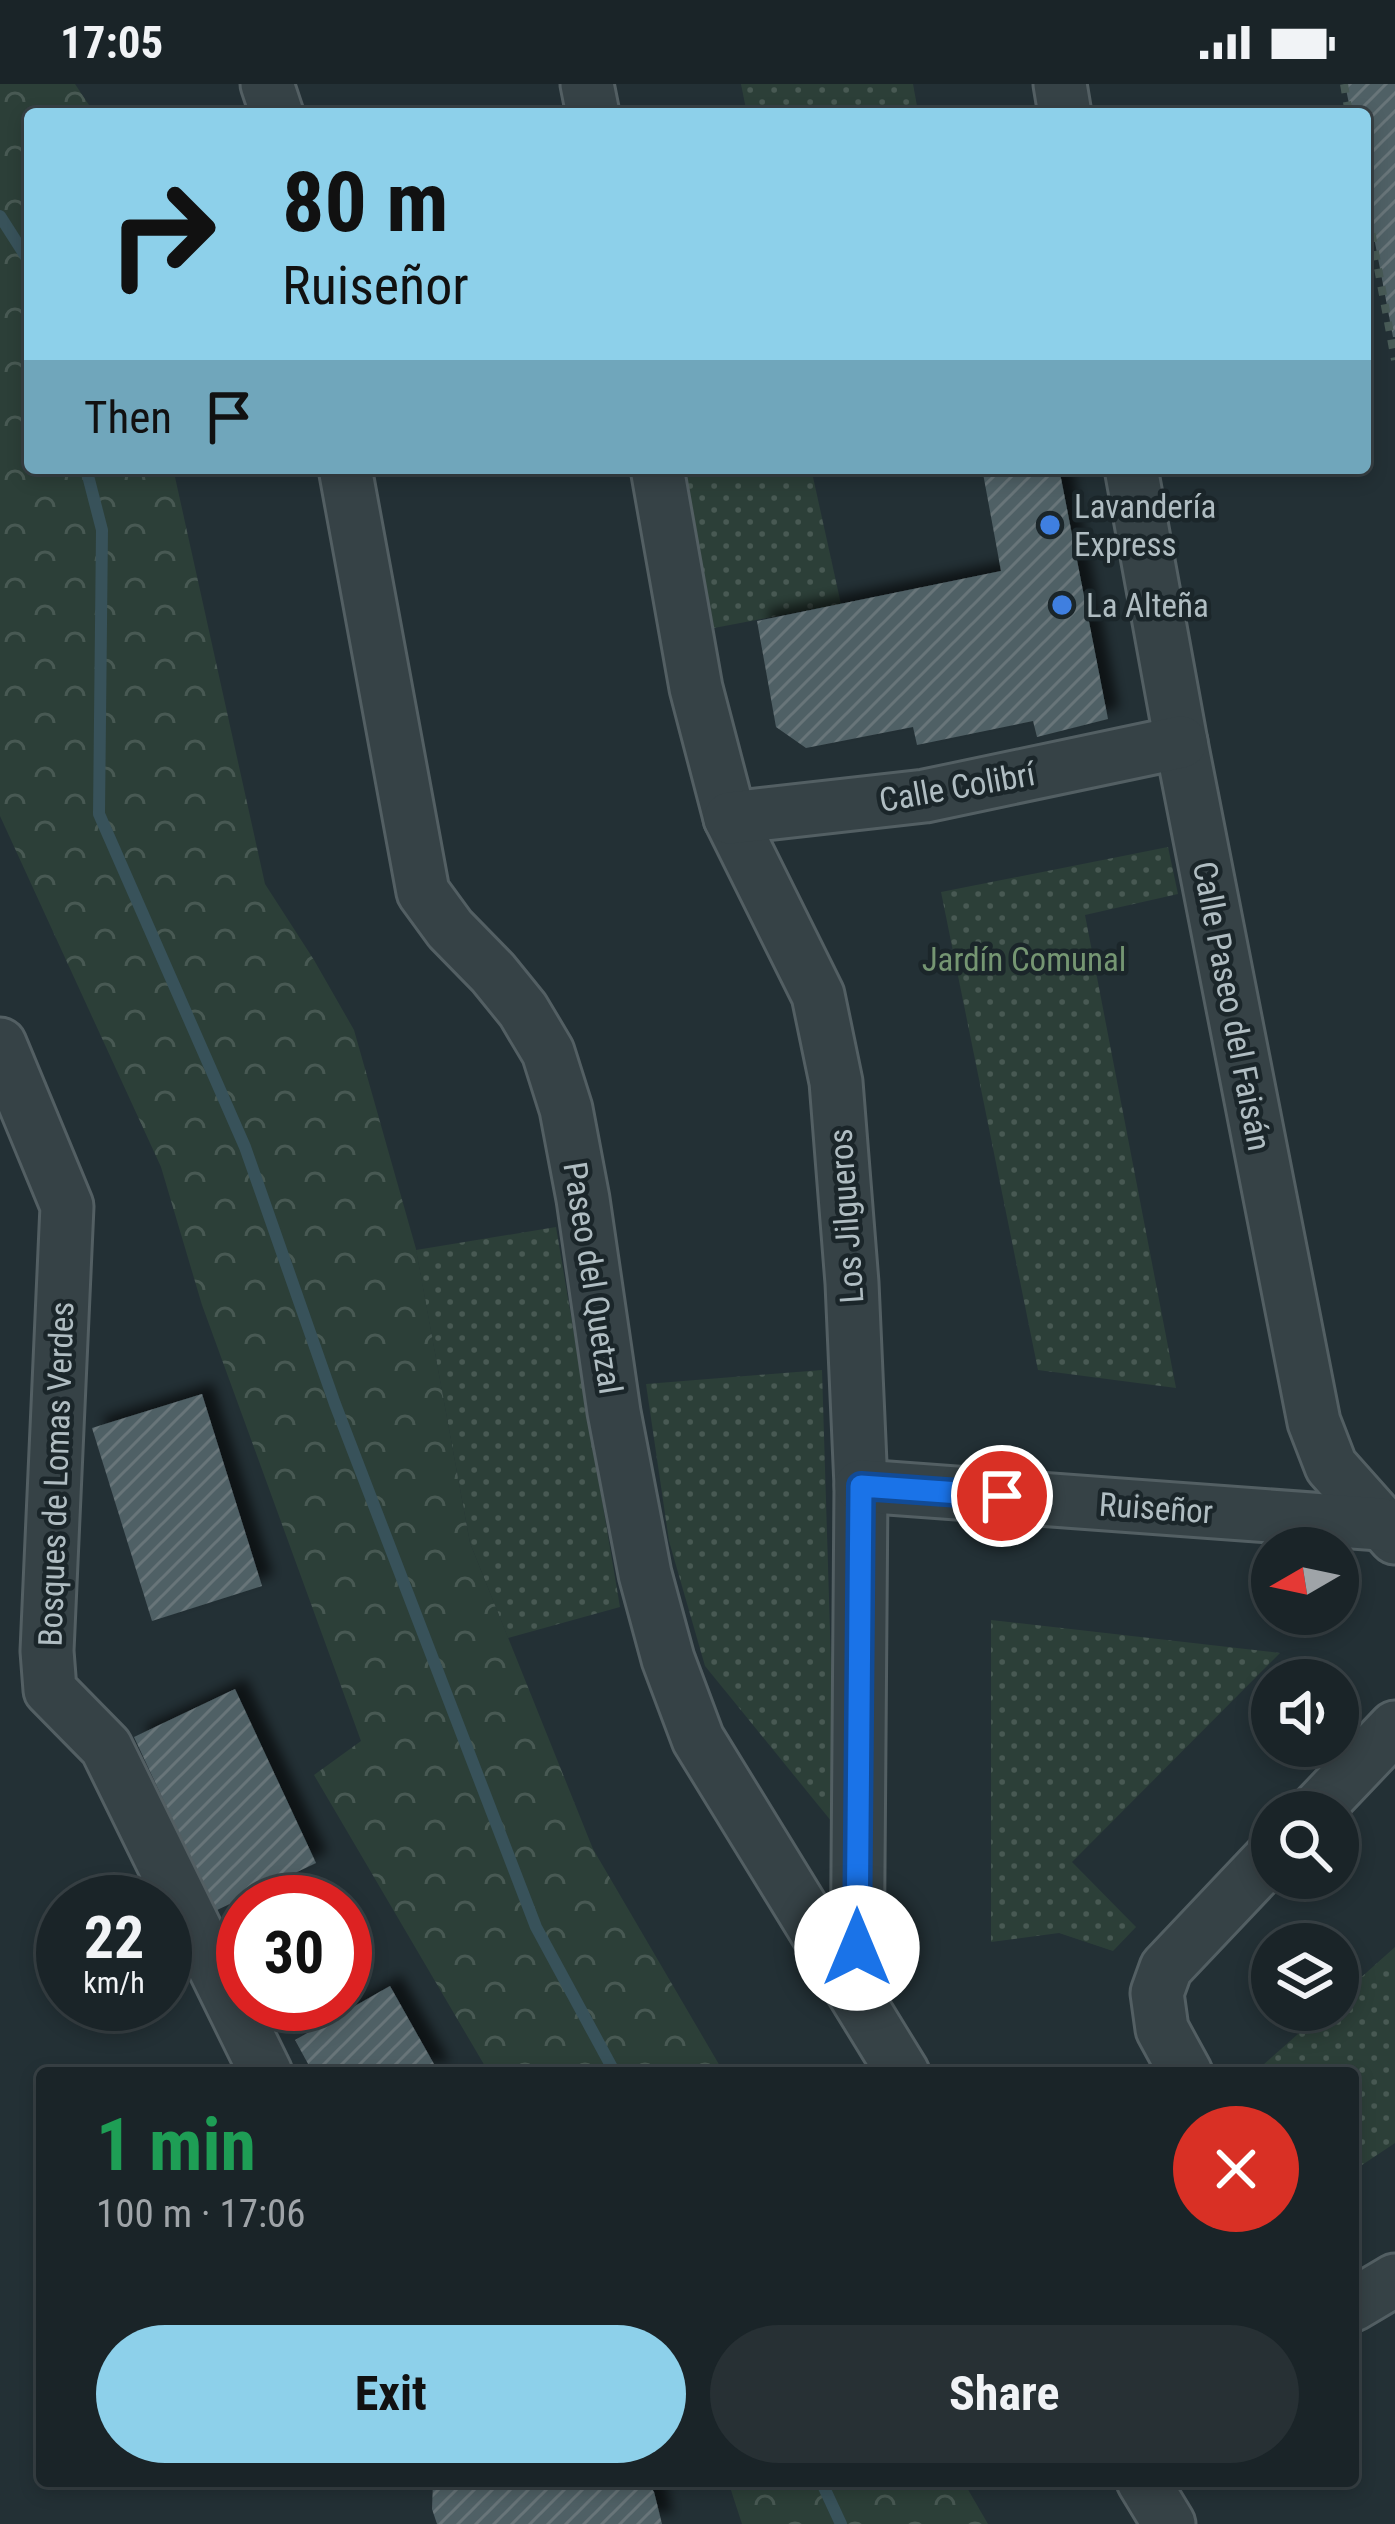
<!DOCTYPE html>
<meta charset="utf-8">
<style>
:root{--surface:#1a2428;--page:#273034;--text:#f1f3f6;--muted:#9fa4a8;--line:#384145;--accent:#8dd0ea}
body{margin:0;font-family:"Roboto Condensed",sans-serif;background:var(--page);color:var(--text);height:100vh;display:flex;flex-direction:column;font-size:45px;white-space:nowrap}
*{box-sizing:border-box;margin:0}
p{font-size:39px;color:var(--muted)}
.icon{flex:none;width:66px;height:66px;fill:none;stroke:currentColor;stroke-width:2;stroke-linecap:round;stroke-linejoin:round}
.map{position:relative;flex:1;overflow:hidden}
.details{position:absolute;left:36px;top:1983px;width:1323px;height:420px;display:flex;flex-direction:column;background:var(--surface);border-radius:12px;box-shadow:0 6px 18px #0003,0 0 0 3px var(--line)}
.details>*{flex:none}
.banner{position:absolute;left:24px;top:24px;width:1347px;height:366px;border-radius:12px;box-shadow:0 6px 18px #0003,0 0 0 3px var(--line);background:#8dd0ea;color:#111;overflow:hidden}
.needle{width:78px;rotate:261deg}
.fabs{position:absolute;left:1251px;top:1443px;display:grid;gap:24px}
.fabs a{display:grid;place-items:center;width:108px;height:108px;border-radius:50%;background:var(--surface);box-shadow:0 6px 18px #0003,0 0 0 3px var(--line);font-size:60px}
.speed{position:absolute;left:36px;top:1791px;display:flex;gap:24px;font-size:60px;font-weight:700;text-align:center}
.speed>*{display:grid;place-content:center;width:156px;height:156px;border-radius:50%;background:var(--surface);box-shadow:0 6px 18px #0003,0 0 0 3px var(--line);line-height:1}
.speed small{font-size:30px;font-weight:400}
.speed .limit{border:18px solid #d22;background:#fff;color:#111}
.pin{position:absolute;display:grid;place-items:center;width:102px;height:102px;color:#fff;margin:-51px;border:6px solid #fff;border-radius:50%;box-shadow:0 3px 12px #0007}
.me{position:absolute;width:132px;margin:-66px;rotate:0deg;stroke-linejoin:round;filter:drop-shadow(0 0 9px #0008)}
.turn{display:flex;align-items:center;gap:42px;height:252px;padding:0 60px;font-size:54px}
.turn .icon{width:156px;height:156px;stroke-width:2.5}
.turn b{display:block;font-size:84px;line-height:102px}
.then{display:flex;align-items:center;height:114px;padding:0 60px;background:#0003;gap:24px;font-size:45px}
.round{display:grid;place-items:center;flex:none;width:126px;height:126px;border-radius:63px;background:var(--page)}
.summary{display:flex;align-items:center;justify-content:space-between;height:204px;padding:0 60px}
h1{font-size:72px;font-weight:700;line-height:90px;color:#1e9e55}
.action{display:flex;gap:24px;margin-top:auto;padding:24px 60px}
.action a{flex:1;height:138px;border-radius:72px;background:var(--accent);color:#111;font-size:48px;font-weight:700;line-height:138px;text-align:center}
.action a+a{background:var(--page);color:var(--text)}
.status{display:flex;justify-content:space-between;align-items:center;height:84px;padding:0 60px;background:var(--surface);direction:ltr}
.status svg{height:33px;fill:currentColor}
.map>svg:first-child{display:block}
.grass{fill:url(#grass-dots)}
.forest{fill:url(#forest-crowns)}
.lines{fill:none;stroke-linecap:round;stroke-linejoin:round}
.stream{stroke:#38525a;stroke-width:12}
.building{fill:url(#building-hatch);filter:url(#shadow)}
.minor-casing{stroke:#535f63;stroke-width:57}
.path{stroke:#485a56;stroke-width:8;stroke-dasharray:9 9;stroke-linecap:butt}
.minor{stroke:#364246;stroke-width:51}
.route-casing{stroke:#114b97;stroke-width:30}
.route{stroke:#1a73e8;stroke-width:21}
.shop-dot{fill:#3f7fe0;stroke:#1b262a;stroke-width:4.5}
.labels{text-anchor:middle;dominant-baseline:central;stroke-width:9;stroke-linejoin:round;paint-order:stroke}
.poi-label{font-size:33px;fill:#b0bdc2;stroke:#1b262a;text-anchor:start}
.street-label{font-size:33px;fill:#b0bdc2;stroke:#1b262a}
.park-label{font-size:33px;fill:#759672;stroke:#1b262a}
</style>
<div class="status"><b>17:05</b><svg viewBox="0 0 49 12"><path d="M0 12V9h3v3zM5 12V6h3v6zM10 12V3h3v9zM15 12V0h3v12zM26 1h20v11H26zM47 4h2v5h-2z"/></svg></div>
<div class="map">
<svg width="1395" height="2440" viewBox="0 0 1395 2440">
<defs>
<pattern id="grass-dots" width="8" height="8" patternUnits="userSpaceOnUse" patternTransform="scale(3)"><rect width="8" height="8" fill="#2c3f38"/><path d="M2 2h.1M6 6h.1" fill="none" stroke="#485953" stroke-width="1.8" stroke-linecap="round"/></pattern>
<pattern id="forest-crowns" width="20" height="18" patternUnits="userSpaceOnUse" patternTransform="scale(3)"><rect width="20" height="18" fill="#2c3f38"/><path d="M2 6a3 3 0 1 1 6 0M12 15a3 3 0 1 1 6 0" fill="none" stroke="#485953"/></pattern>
<pattern id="building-hatch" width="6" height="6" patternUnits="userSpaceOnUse" patternTransform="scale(3)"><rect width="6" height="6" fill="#506065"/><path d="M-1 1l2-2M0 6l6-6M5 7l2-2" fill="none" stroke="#677579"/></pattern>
<filter id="shadow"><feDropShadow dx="11" dy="-11" stdDeviation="6" flood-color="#0009"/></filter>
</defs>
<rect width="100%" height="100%" fill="#233035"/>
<g class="grass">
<path d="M741,0h172l4,22 -34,8h-136z"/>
<path d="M684,384h127l30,136 -127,24z"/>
<path d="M1168,763l10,47 -93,21 91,473 -138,-18 -97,-478z"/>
<path d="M556,1143l64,380 -112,31 -38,-95 -54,-293z"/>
<path d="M822,1286l14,457 -131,-161 -36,-125 -23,-157z"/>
<path d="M991,1536l289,33 -208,209 64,65 -23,24 -54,-18 -68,9z"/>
<path d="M1395,1863v196l-42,28v-98h-99l71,-63h13v-12z"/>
</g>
<g class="forest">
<path d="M0,0h75l20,30h-65v354h143l92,416 49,76 40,70 62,219 54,294 123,306 131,224h-235l-175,-298 47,-34 -159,-436 -41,-138 -161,-351z"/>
<path d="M728,2397h235l25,43h-246z"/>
</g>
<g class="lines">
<g class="stream">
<path d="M0,132l30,47"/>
<path d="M86,384l16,62 -3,284 146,333 90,257 201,523 79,146"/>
<path d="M821,2397l20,43"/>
</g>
</g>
<g class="building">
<path d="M1345,0h50v253h-2l-28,-147v-76h-14z"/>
<path d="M982,384h77l49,251 -71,18 -4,-16 -116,24 -4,-18 -107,21 -30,-21 -19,-106 244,-50z"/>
<path d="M202,1310l60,192 -110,35 -60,-193z"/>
<path d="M235,1605l81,174 -101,48 -81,-174z"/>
<path d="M390,1902l49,87h-126l-18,-33z"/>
<path d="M433,2397h213l8,11 8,32h-225l-5,-15z"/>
</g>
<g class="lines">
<g class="minor-casing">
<g id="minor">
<path d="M267,0l10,30"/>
<path d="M587,0l6,30"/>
<path d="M1060,0l5,30"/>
<path d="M345,384l78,424 27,37 43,44 30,37 25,42 18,57 17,90 31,213 31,162 23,85 30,80 205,334"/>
<path d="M657,384l39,220 34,130 88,177 18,87 16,201 9,203 -4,508"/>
<path d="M1131,384l50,274 133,680 17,44 64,72"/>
<path d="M730,734l195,-22 256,-54"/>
<path d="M0,960l67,162 -20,445 3,39 56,57 160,326"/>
<path d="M861,1402l519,38 15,4"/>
<path d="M1314,1728l81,-85"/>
<path d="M1186,1989l-24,-44 -5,-36 9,-25 106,-112"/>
<path d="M1353,2221l42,-25"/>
<path d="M1143,2397l26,43"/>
</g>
</g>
<g class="path">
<path d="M1344,0l5,30"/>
<path d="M1365,114l30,162"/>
</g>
<use href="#minor" class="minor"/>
</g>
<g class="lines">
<g class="route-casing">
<path id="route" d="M857,1864l4,-462 141,10"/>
</g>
<use href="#route" class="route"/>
</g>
<g class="shop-dot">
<circle cx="1050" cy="441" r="12"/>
<circle cx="1062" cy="521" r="12"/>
</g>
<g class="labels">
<g class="poi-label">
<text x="1074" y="422">Lavandería<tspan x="1074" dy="38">Express</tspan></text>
<text x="1086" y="521">La Alteña</text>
</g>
<g class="street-label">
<text transform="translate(957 703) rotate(-10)">Calle Colibrí</text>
<text transform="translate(1232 922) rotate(79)">Calle Paseo del Faisán</text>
<text transform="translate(846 1132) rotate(-94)">Los Jilgueros</text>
<text transform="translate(593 1194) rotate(81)">Paseo del Quetzal</text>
<text transform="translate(56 1390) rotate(-88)">Bosques de Lomas Verdes</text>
<text transform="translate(1156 1424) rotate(4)">Ruiseñor</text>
</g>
<g class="park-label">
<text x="1024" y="875">Jardín Comunal</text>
</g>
</g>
</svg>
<div class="fabs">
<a><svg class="needle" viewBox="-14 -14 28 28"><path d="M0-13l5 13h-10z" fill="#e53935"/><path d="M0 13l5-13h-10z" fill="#9fa4a8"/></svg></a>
<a><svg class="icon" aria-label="sound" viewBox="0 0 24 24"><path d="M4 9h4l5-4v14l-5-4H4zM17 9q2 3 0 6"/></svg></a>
<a><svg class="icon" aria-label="search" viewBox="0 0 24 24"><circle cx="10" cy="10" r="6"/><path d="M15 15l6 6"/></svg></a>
<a><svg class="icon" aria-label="layers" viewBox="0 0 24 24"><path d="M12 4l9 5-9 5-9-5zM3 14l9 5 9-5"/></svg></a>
</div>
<div class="speed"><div>22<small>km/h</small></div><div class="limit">30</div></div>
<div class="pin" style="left:1002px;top:1412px;background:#d93025"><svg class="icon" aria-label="arrive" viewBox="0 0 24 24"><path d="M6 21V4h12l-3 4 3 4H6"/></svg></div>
<svg class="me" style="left:857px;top:1864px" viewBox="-20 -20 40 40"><circle r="19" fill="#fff"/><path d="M0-13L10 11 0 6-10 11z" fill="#1a73e8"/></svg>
<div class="banner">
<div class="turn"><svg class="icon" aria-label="right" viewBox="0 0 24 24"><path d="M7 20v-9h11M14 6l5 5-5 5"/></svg><div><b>80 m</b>Ruiseñor</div></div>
<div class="then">Then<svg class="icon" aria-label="arrive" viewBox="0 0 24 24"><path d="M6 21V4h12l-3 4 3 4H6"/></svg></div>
</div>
<section class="details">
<div class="summary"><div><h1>1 min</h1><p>100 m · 17:06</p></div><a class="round" style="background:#d93025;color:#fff"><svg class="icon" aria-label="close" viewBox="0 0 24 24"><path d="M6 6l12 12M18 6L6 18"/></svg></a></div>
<div class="action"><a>Exit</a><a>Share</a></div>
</section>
</div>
